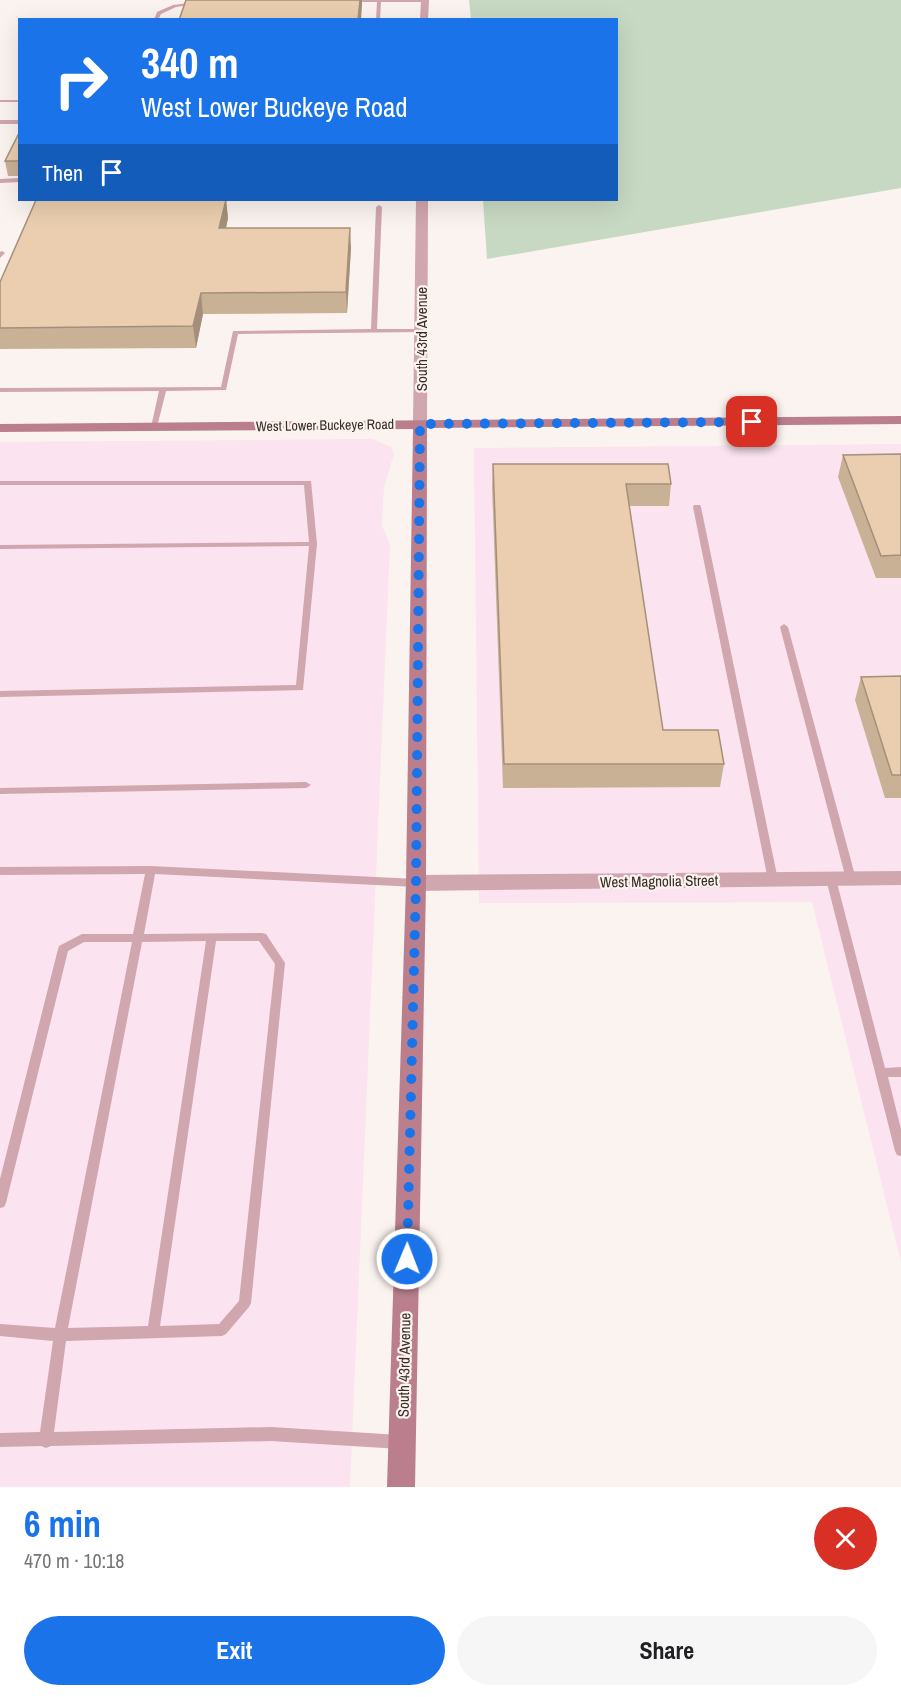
<!DOCTYPE html>
<meta charset="utf-8">
<style>
:root{--surface:#fff;--page:#f6f6f6;--text:#202124;--muted:#757577;--accent:#1a73e8}
body{margin:0;font-family:"Archivo Narrow",sans-serif;background:var(--page);color:var(--text);height:100vh;display:flex;flex-direction:column;font-size:22px;white-space:nowrap}
*{box-sizing:border-box;margin:0}
p{font-size:20px;color:var(--muted)}
.icon{flex:none;width:33px;height:33px;fill:none;stroke:currentColor;stroke-width:2;stroke-linecap:round;stroke-linejoin:round}
.map{position:relative;height:1487px;overflow:hidden}
.sheet{display:flex;flex-direction:column;background:var(--surface);flex:1}
.sheet>*{flex:none}
.banner{position:absolute;left:18px;top:18px;width:600px;height:183px;border-radius:0px;box-shadow:0 6px 24px #0002;background:#1a73e8;color:#fff;overflow:hidden}
.pin{position:absolute;display:grid;place-items:center;width:51px;height:51px;color:#fff;margin:-26px;border-radius:12px;box-shadow:0 3px 9px #0006}
.me{position:absolute;width:66px;margin:-33px;rotate:1deg;stroke-linejoin:round;filter:drop-shadow(0 0 4px #0008)}
.turn{display:flex;align-items:center;gap:21px;height:126px;padding:0 24px;font-size:27px}
.turn .icon{width:78px;height:78px;stroke-width:2.5}
.turn b{display:block;font-size:42px;line-height:51px}
.then{display:flex;align-items:center;height:57px;padding:0 24px;background:#0003;gap:12px;font-size:22px}
.round{display:grid;place-items:center;flex:none;width:63px;height:63px;border-radius:32px;background:var(--page)}
.headline{display:flex;align-items:center;justify-content:space-between;height:102px;padding:0 24px}
h1{font-size:36px;font-weight:700;line-height:45px;color:var(--accent)}
.button{display:flex;gap:12px;margin-top:auto;padding:12px 24px}
.button a{flex:1;height:69px;border-radius:36px;background:var(--accent);color:#fff;font-size:24px;font-weight:700;line-height:69px;text-align:center}
.button a+a{background:var(--page);color:var(--text)}
.map>svg:first-child{display:block}
.industrial{fill:#fbe3ef}
.green{fill:#c8d9c3}
.lines{fill:none;stroke-linecap:round;stroke-linejoin:round}
.lane{fill:#d0a6af;fill-rule:evenodd}
.street{fill:#d0a6af;fill-rule:evenodd}
.secondary{fill:#ba7e8d;fill-rule:evenodd}
.wall{fill:#c9b196}
.shaded-wall{fill:#a4907a}
.building{fill:#eaceaf;stroke:#a4907a;stroke-width:1.5}
.route{stroke:#1a73e8;stroke-width:10;stroke-dasharray:0 18}
.labels{text-anchor:middle;dominant-baseline:central;stroke-width:4.5;stroke-linejoin:round;paint-order:stroke}
.far-street-label{font-size:14px;fill:#3a2d25;stroke:#fbf3ef}
.street-label{font-size:15px;fill:#3a2d25;stroke:#fbf3ef}
</style>
<div class="map">
<svg width="901" height="1487" viewBox="0 0 901 1487">
<rect width="100%" height="100%" fill="#fbf3ef"/>
<g class="industrial">
<path d="M373,439l18,8 3,7 -10,33 -2,38 8,20 -40,942h-350v-1045z"/>
<path d="M901,444v818l-89,-360 -333,1 -5,-455z"/>
</g>
<path class="green" d="M469,0h432v188l-414,71 -4,-59h133v-180l-145,-1z"/>
<g class="lines">
<g class="lane">
<path d="M349,0h77l1,1 -2,1h-44l-1,18h-4l1,-18h-27l-2,-1z"/>
<path d="M195,2l2,2 -21,3 -15,7 -3,6h-4l3,-8 16,-7z"/>
<rect x="0" y="100" width="20" height="2"/>
<rect x="0" y="120" width="20" height="4"/>
<path d="M20,178v4l-20,1v-4z"/>
<path d="M379,205l3,2 -5,122h44l2,1v2l-185,2 -12,56 -60,1 -9,36 -3,2 -3,-2 8,-36 -159,1v-4l221,-1 12,-56 138,-2 5,-122z"/>
<path d="M2,251l3,2 -5,5v-6z"/>
<path d="M0,481h311l6,63 -14,146 -303,7v-6l296,-6 13,-139 -309,3v-4l309,-3 -5,-57h-304z"/>
<path d="M694,505h6l1,2 77,373 -2,3h-6l-2,-3 -75,-373z"/>
<path d="M784,624l4,3 68,252 -2,3h-6l-2,-3 -66,-252z"/>
<path d="M306,782l5,3 -5,3 -306,6v-6z"/>
<path d="M151,866l265,13 3,1 2,3 -2,3 -3,1 -261,-13 -11,60 118,-1 4,1 19,29 -34,340 -2,4 -23,27 -4,2 -156,5 -12,91 217,-5 129,8 5,2 2,5 -2,5 -5,2 -129,-8 -220,5 -5,2 -5,-2 -41,1v-14l40,-1 13,-91 -53,-5v-12l55,4 77,-386h-48l-16,9 -62,252 -2,4 -4,1v-29l58,-230 1,-3 23,-12h51l12,-60 -145,1v-8zM206,941l-58,385 -80,2 74,-386zM216,941h43l16,23 -36,337 -20,23 -59,2z"/>
<path d="M831,875l3,1 2,3 49,189 16,-1v10h-13l13,52v27l-4,-1 -2,-4 -69,-272 2,-3z"/>
</g>
<g class="street">
<path d="M421,0h8l-1,20h-8z"/>
<path d="M416,200h12l-1,224 -7,4 -7,-4z"/>
<path d="M901,871v14l-485,6 -7,-3 -3,-5 3,-5 7,-3z"/>
</g>
<path class="secondary" d="M901,416v8l-474,4 -1,455 -11,604h-28l19,-604 7,-454 -413,3v-8z"/>
</g>
<g class="wall">
<path d="M20,131v45h-12l-3,-15z"/>
<path d="M226,200l2,18 -2,10 125,20 -4,65 -144,1 -7,34 -196,1v-67z"/>
<path d="M901,454v124h-25l-38,-101 5,-22z"/>
<path d="M493,464l178,20 -2,22h-40l34,224 61,34 -4,23 -217,1 -11,-302z"/>
<path d="M901,676v122h-16l-30,-98 6,-23z"/>
</g>
<g class="shaded-wall">
<path d="M360,0h2v5l-1,15h-3z"/>
<path d="M226,200l2,18 -6,30 -3,-20z"/>
<path d="M350,228l1,20 -4,65 -1,-21z"/>
<path d="M201,293l2,21 -7,34 -3,-22z"/>
</g>
<g class="building">
<path d="M186,0h174l-2,20h-179z"/>
<path d="M20,131v30h-15z"/>
<path d="M36,200h190l-7,28h131l-4,64 -145,1 -8,33 -193,2v-46z"/>
<path d="M901,454v101l-20,1 -38,-101z"/>
<path d="M493,464h175l3,20h-45l37,246h55l6,34h-220z"/>
<path d="M901,676v99h-9l-31,-98z"/>
</g>
<g class="lines">
<path class="route" d="M407,1259l9,-376 4,-459 332,-2"/>
</g>
<g class="labels">
<g class="far-street-label">
<text transform="translate(325 425) rotate(-1)">West Lower Buckeye Road</text>
</g>
<g class="street-label">
<text transform="translate(421 339) rotate(-90)">South 43rd Avenue</text>
<text transform="translate(659 881) rotate(-1)">West Magnolia Street</text>
<text transform="translate(404 1365) rotate(-89)">South 43rd Avenue</text>
</g>
</g>
</svg>
<div class="pin" style="left:752px;top:422px;background:#d93025"><svg class="icon" aria-label="arrive" viewBox="0 0 24 24"><path d="M6 21V4h12l-3 4 3 4H6"/></svg></div>
<svg class="me" style="left:407px;top:1259px" viewBox="-20 -20 40 40"><circle r="17" fill="#1a73e8" stroke="#fff" stroke-width="3"/><path d="M0-11L8 9 0 5-8 9z" fill="#fff"/></svg>
<div class="banner">
<div class="turn"><svg class="icon" aria-label="right" viewBox="0 0 24 24"><path d="M7 20v-9h11M14 6l5 5-5 5"/></svg><div><b>340 m</b>West Lower Buckeye Road</div></div>
<div class="then">Then<svg class="icon" aria-label="arrive" viewBox="0 0 24 24"><path d="M6 21V4h12l-3 4 3 4H6"/></svg></div>
</div>
</div>
<section class="sheet">
<div class="headline"><div><h1>6 min</h1><p>470 m · 10:18</p></div><a class="round" style="background:#d93025;color:#fff"><svg class="icon" aria-label="close" viewBox="0 0 24 24"><path d="M6 6l12 12M18 6L6 18"/></svg></a></div>
<div class="button"><a>Exit</a><a>Share</a></div>
</section>
